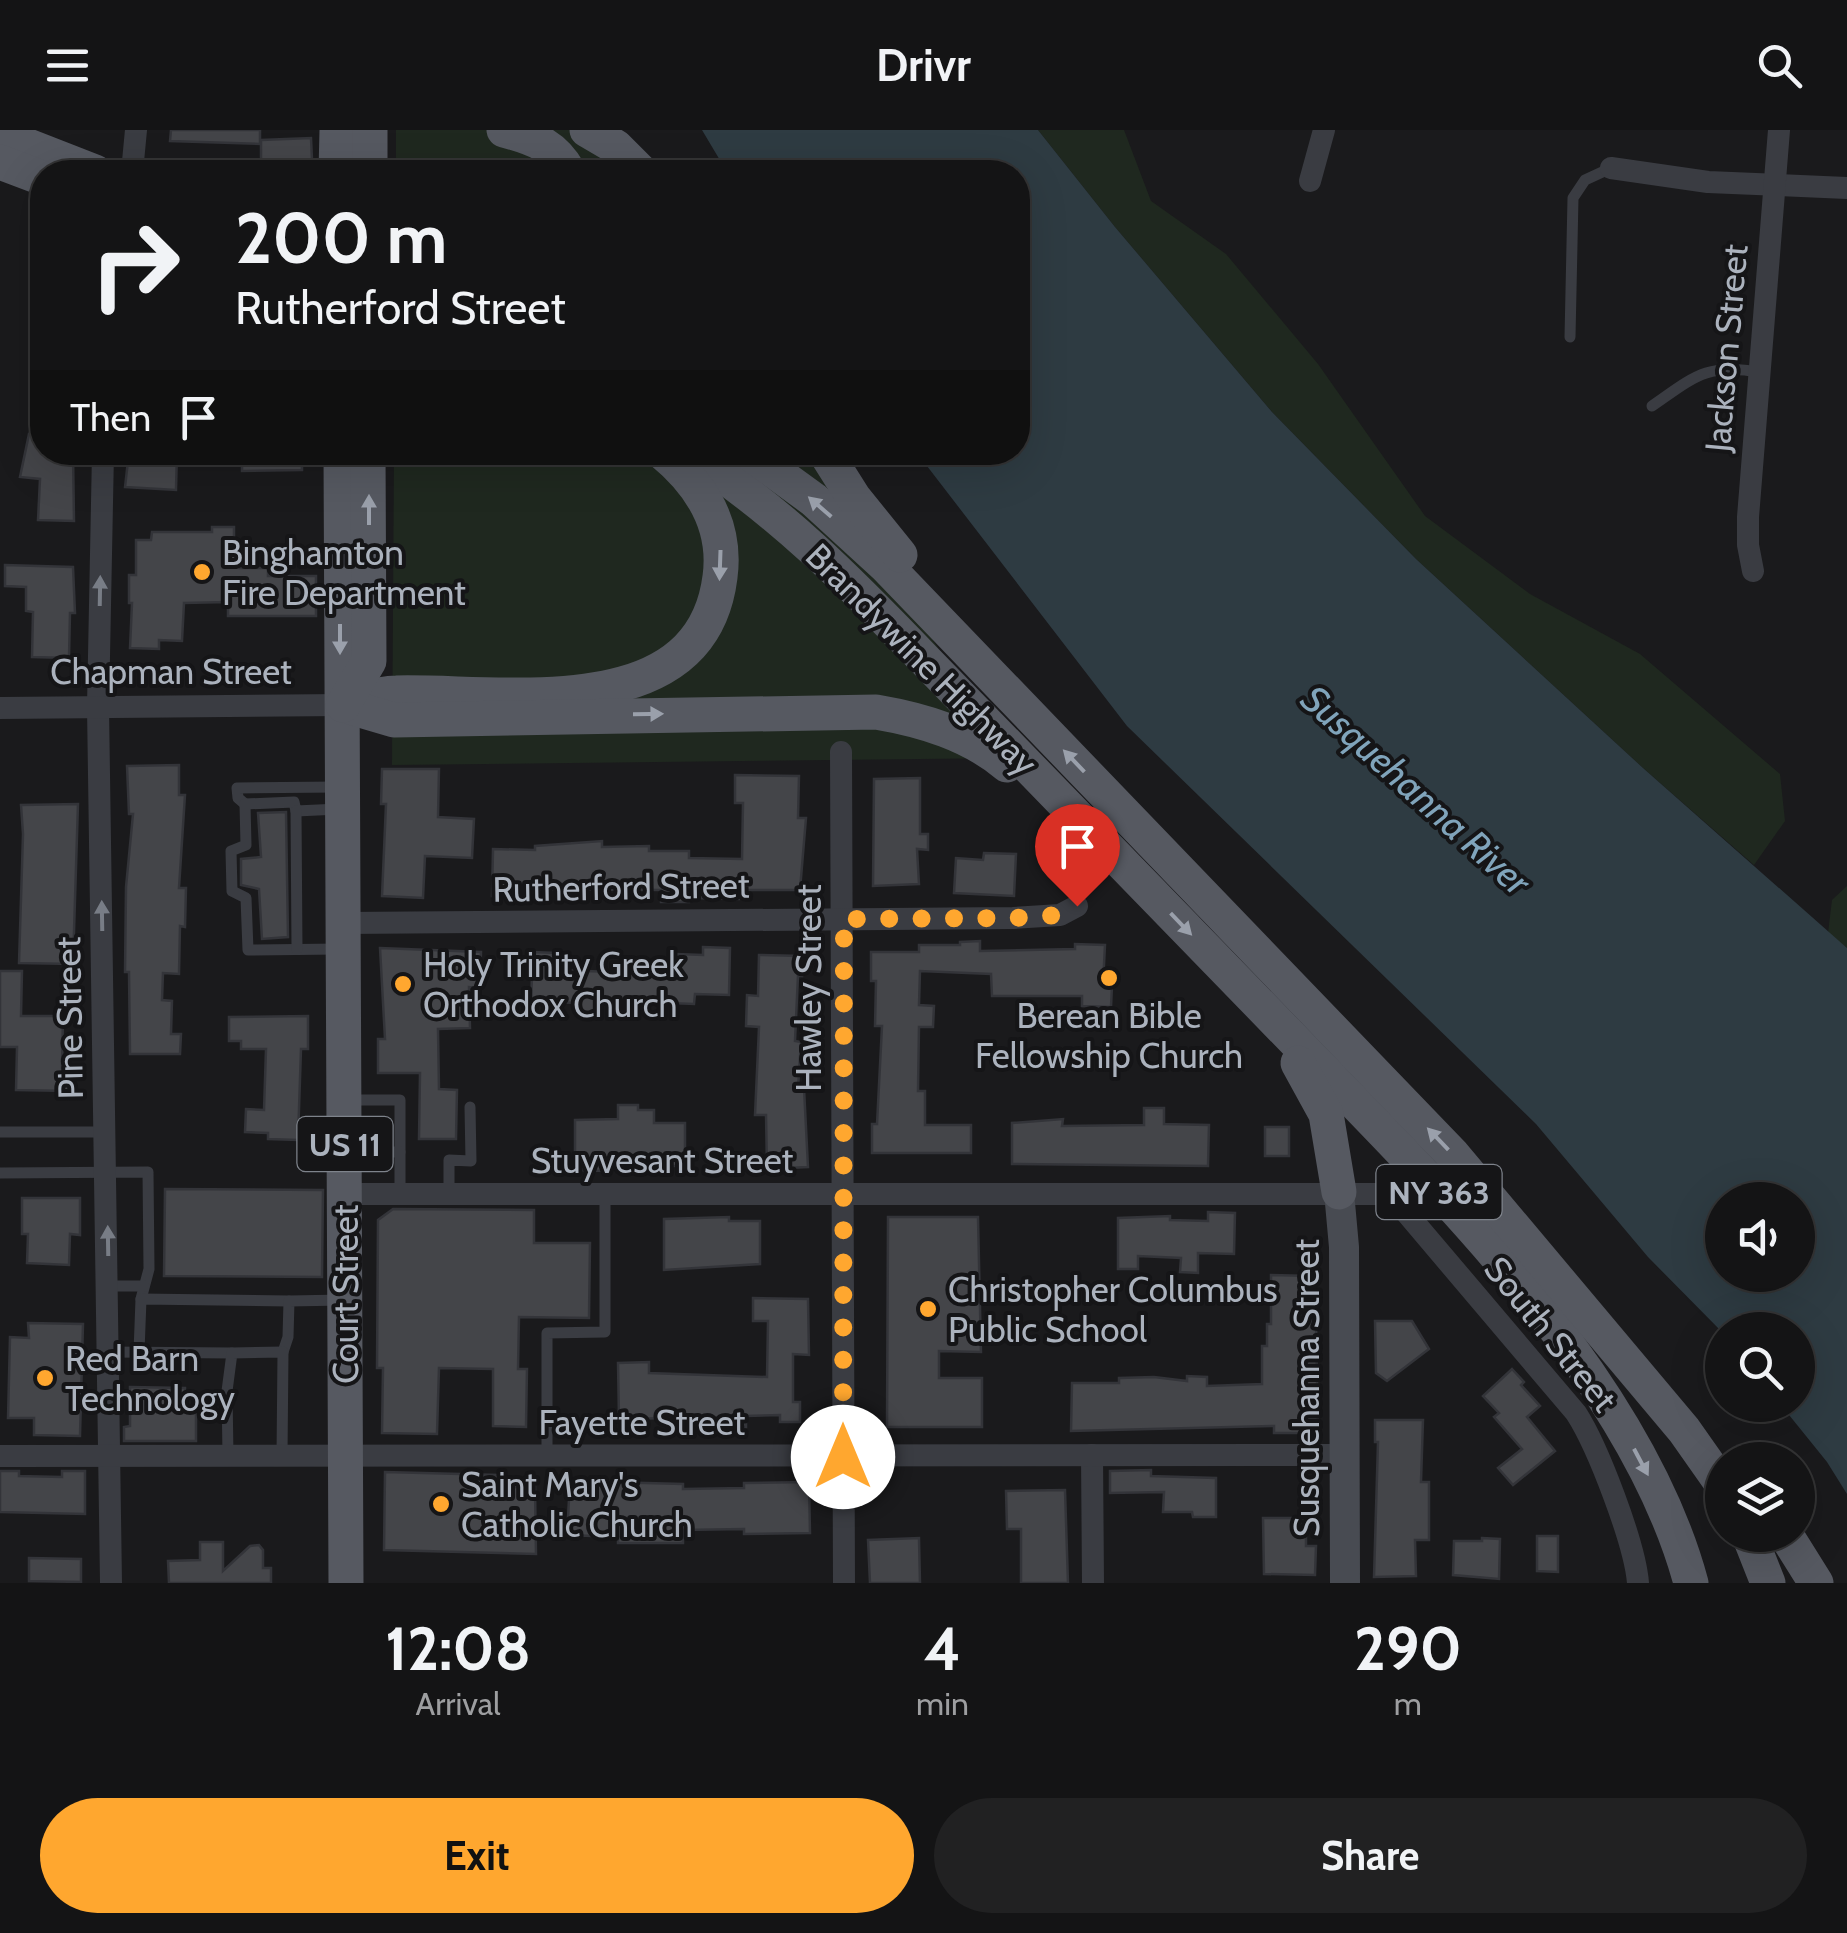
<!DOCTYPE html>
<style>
:root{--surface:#141415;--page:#212122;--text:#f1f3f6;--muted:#9d9ea0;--line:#333334;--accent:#ffa72f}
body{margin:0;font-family:Cabin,sans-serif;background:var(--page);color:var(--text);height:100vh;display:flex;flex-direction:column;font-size:38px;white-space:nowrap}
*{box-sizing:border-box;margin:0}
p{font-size:32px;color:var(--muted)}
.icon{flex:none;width:55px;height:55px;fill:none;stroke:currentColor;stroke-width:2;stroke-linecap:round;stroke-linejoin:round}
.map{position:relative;height:1453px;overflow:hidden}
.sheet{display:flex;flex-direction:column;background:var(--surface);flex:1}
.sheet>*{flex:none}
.guide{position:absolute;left:30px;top:30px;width:1000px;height:305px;border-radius:40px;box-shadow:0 10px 40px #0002,0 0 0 2px var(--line);background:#141415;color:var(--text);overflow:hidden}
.buttons{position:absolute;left:1705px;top:1052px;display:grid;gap:20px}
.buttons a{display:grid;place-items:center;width:110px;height:110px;border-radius:50%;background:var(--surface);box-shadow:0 10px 40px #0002,0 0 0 2px var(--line);font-size:50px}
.pin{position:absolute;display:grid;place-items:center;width:85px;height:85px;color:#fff;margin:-102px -42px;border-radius:50% 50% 50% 0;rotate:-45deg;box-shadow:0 0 10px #0007}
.pin .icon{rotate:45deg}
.me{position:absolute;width:110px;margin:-55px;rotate:0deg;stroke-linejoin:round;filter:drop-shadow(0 0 8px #0008)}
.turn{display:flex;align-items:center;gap:35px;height:210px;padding:0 40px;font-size:45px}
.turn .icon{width:130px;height:130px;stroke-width:2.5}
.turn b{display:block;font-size:70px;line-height:85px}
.then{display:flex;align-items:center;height:95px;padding:0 40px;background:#0003;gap:20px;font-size:38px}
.eta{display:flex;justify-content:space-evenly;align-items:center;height:170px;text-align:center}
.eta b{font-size:60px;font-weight:700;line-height:70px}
.action{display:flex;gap:20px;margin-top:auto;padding:20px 40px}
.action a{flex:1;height:115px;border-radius:60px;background:var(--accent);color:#111;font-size:40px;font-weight:700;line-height:115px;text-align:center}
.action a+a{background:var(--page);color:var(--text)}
header{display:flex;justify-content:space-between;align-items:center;height:130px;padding:0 40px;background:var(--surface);font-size:45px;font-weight:700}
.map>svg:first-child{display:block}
.green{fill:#1f281f}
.water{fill:#2e3b42;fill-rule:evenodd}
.building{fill:#444549;stroke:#333439;stroke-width:2.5}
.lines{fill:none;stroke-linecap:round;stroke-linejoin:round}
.lane{stroke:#3a3c42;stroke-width:11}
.street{stroke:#3a3c42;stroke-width:22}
.secondary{stroke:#484b52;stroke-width:30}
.primary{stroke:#565961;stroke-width:35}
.oneway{fill:#9aa0ab}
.oneway2{fill:#787d86}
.route{stroke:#ffa72f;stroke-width:18;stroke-dasharray:0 32.4}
.poi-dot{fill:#ffa72f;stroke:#151517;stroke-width:4}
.labels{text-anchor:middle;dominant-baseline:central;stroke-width:8;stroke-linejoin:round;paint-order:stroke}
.shield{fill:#151517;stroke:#7e838b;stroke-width:2.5}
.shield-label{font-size:32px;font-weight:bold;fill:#abb2bd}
.street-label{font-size:35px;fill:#abb2bd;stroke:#151517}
.poi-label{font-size:35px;fill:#abb2bd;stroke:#151517;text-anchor:start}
.water-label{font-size:38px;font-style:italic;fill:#80a4bb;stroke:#151517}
</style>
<header><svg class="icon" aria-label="menu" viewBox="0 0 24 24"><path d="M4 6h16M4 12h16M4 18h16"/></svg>Drivr<svg class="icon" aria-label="search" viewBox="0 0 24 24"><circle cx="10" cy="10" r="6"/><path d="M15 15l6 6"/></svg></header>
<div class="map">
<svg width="1847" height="1453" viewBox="0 0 1847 1453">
<rect width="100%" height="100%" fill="#1a1a1c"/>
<g class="green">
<path d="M396,0h215l20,42h-235z"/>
<path d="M1038,0h86l27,71 75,53 92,110 107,152 105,78 110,60 140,120 5,47 -31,44 -111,-97 -227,-209 -144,-147 -157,-185z"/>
<path d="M394,322l415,1 202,305 -619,7z"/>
<path d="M1847,756v62l-19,-15 4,-33z"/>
</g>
<path class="water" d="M702,0h336l77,97 157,185 144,147 227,209 204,180v546l-20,-32 -46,-57h17v-75l-76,2 -74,-75 -112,-133 -409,-398 -210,-273 101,-1v-280h-291zM1722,1070h76v75h-76z"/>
<g class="building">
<path d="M171,0h89v14l-90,-3z"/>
<path d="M311,8l1,21 -6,1v12h-45v-32z"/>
<path d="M29,304l13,2v16h31l1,69 -36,-1 2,-41 -20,-2z"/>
<path d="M129,322h48l-1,38 -51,-3z"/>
<path d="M242,322h60v18l-60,1z"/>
<path d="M212,397h22v14h6v27h28v8h48v40h-88v-14l-44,1 -2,38 -23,-1v9l-29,-1 2,-45h-3v-28h7v-35h15l1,-8h60z"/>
<path d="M5,435l68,2 2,46h-5l-1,45 -37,-1 1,-45 -7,-1v-24l-21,-1z"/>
<path d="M179,635v30h6l-6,93h7l-1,39 -5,-1 -1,48 -16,-1 -1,27 10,1 -1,33h10l-1,20h-50l-1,-82h-4l1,-85 7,-73h-4l-2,-48z"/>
<path d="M382,639h57l-1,48 36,2 -2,39 -47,-2 -2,42 -41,-2 4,-92h-5z"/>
<path d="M735,645l64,1 -1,42h8l-6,72h-61v9l-50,-1v4h-28v-12l-141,-1v8l-28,-1 1,-47 42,1v-4l67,-5v6l47,-1v5h40v7l53,1 1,-56h-8z"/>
<path d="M920,648v56h8v16l-11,-1 2,35 -46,2 1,-107z"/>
<path d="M78,674l-5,160 -54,-1 4,-129 -2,-29z"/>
<path d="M286,682l2,125 -26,2 -3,-50 -18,-4v-26l20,-2 -3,-44z"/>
<path d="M984,723l32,1 -2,42 -60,-3 2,-35 27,2z"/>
<path d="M980,811v10l95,-2v-5l30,1 -2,40 9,1 -1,21 -29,-1v-10h-90l-1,-22 -71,-3 -1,34 15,1 -1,21h-14l-1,64h7v34h46v28h-99v-29h5l5,-98h-7l1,-45h-5v-29h48v-7h41v-3z"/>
<path d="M703,817l27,1 -1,47 -34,-1 -1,10 -52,-2v7h-14l1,-8 -33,-1 -1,14 -18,-1v-10l-46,-2 2,-49 24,1 -1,17 58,2 1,-7 29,1 -1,5 33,2 1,-19 26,1z"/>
<path d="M380,818l101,4 -1,36 -11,-1 1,41 -32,1 1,60 18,1 -1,49h-37l1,-66h-42v-34h7z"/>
<path d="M759,825l43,1v20h-4l-3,65 6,1 -3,46h6l4,79 -41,2 -1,-54h-11l4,-88 -13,-1 1,-31 11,1z"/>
<path d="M0,841h22l-1,45h42l-1,52h9l-1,23 -54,-1 1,-43h-17z"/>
<path d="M308,886v33h-7l-3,91 -30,-1v-6l-23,-1 1,-23 18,1 2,-61h-25v-8h-12v-24z"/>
<path d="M618,975h20v5h16v13h31v43h-81v5l-29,-1v-50l43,-1z"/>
<path d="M1144,978h20v16l45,1 -1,41 -196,-2v-41l51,-4 -1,7 82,-1z"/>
<rect x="1265" y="997" width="24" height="29"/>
<path d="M165,1059l158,1 -1,87 -158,-1z"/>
<path d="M22,1068h58v37l-10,-1 -1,31 -42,-2 1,-29h-6z"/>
<path d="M393,1079l141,1v33h56l-1,75 -70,-1 -1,52h9l-1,58 -33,-1v-57l-54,-1 -2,66 -55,-1 1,-65h-6l1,-148z"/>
<path d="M1208,1082l27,1 -1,41 -36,-1v20l-18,-1 1,-14 -43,-2v13h-20v-51l52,-2v4l38,1z"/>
<path d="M729,1087v4h31v43l-96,6v-51z"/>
<path d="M888,1087h90l3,135 -42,-1v27h43v49h-95z"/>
<path d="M1271,1145l41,1 -1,47h5l2,110h-44v-7l-203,5 1,-48h47v-5l35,-1 33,4v-5l20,1v9l55,-2v-38h5v-22h4z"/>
<path d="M753,1168l55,1 1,56 -16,-1v48h7v20h-20v-7l-34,1v11l-72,-3v-6l-55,1 -1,-56 31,-1v11l118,4 1,-56h-15z"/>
<path d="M1375,1191h37l17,28 -42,32 -11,-8z"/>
<path d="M28,1193l55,1 -3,112 -46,-1v-17h-26l2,-81 19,1z"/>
<path d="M1512,1239l12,13 -3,3 19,21 -13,11 28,34 -42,34 -15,-17 24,-19 -28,-32 5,-4 -16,-17z"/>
<path d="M130,1257l55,1v24h11v29h-72v-14l6,-1z"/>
<path d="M1375,1290h48l-2,62h8v58h-14l1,36 -42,1 4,-135h-3z"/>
<path d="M1151,1340v6l65,2v39h-23l-1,-5h-29l1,-20 -54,1v-22z"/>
<path d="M0,1341h19v5l43,1v-6h23v43l-85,-2z"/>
<path d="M385,1342l114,3v13l36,-2 1,68 -152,-4z"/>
<path d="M570,1351l113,3v5l61,-1v-5l65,-1 1,51 -66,1v-5l-61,1v13h-65v-6l-51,-2z"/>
<path d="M1065,1360l3,93h-47v-54h-14l-1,-38z"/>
<path d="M1263,1388h43v28h10l-1,29 -51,-1z"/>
<path d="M1537,1406h21v36l-21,-1z"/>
<path d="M919,1408l1,45h-50l-2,-43z"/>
<path d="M1482,1408l18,1 -1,40 -46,-4 1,-34h28z"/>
<path d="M200,1412h23v29l27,-25 9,-1 4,5v18h8v15h-102l-1,-22 32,-1z"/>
<path d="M29,1428l52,1v23l-52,-1z"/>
</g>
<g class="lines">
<g class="lane">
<path d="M1570,207l3,-139 12,-18 26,-12"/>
<path d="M1652,276c42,-29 54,-43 107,-34"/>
<path d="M245,674l-7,-6 -1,-10 102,-1"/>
<path d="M339,679l-43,2 -2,-9 -49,2 1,41 -15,6 1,40 14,7 2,52 91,-1"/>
<path d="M296,681l1,138"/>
<path d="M347,970h53v52"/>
<path d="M0,1002h106"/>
<path d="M348,1022h52v43"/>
<path d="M0,1043l148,-1 1,97 -8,30"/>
<path d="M449,1065v-35l22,1 -1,-54"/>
<path d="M108,1156h36"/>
<path d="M109,1222l123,1"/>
<path d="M139,1222l2,-53 148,2"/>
<path d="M283,1222l5,-15 1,-36 54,-1"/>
<path d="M228,1326l-1,-65 5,-38 51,-1 -1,104"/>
<path d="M547,1328v-125l58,-1v-137"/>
</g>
<g class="street">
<path d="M1611,38l97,14 139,6"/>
<path d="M132,42l4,-42"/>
<path d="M1310,51l14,-51"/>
<path d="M103,322l-5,255 13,876"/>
<path d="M1753,441l-5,-26v-28l31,-387"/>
<path d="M0,578l343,-3"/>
<path d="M841,622l3,831"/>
<path d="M344,793l669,-5 47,-3 17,-9"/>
<path d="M345,1064h1039l14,9 178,210c22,34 59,131 62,170"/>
<path d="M1092,1325l1,128"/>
<path d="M0,1326l1344,-1"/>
</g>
<path class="secondary" d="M1339,1062l5,55 1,336"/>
<g class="primary">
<path d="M504,0c30,8 50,15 65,42"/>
<path d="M587,0l29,17 25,25"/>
<path d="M0,5l95,37"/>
<path d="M0,32l42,16"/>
<path d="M336,42l1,-42"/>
<path d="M370,42v-42"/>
<path d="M341,322l5,1131"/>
<path d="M688,322c90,57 163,131 236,207 57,59 114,117 171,176 78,80 156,161 235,242 134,138 310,316 361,506"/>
<path d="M748,322l66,48 72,66 567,589 231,275 38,54"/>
<path d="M825,322l29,46 46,57"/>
<path d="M344,574c16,-4 35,-11 52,-11 106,-3 305,35 324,-116 7,-52 -19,-93 -58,-125"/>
<path d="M343,575l51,15 482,-8c47,8 94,22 131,53"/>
<path d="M343,575l26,-44 -1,-209"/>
<path d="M1298,933l28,51 13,78"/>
<path d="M1749,1405l19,48"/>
<path d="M1786,1405l30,48"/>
</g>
</g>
<defs><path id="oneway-solid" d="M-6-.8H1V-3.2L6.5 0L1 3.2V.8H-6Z" transform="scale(2.5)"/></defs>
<g class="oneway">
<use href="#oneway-solid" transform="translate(820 377) rotate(-139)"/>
<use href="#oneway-solid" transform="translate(369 380) rotate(-90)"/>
<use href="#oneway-solid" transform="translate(720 435) rotate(92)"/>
<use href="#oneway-solid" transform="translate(340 509) rotate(90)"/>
<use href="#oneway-solid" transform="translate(648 584) rotate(-1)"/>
<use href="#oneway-solid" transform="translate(1074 631) rotate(-134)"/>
<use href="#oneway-solid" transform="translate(1181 794) rotate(46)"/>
<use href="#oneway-solid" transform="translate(1438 1009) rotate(-134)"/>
<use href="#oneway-solid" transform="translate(1641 1332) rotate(62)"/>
</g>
<g class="oneway2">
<use href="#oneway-solid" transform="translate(100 461) rotate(-89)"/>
<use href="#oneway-solid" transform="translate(102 786) rotate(-91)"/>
<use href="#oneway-solid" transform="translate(108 1111) rotate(-91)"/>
</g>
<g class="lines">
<path class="route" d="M843,1327l1,-538 169,-1 47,-3 17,-9"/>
</g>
<g class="poi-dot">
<circle cx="202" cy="442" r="10"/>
<circle cx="1109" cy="848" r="10"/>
<circle cx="403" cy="854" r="10"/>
<circle cx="928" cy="1179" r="10"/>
<circle cx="45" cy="1248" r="10"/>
<circle cx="441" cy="1374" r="10"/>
</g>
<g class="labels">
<g class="shield">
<rect x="297.5" y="987" width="95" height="54" rx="8"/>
<rect x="1376.5" y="1035" width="125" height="54" rx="8"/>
</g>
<g class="shield-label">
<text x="345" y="1014">US 11</text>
<text x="1439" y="1062">NY 363</text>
</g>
<g class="street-label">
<text transform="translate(1726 218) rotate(-85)">Jackson Street</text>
<text transform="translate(922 529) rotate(45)">Brandywine Highway</text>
<text x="171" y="541">Chapman Street</text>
<text transform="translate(621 757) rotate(-1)">Rutherford Street</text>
<text transform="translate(808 858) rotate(-90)">Hawley Street</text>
<text transform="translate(69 888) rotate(-91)">Pine Street</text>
<text x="662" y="1030">Stuyvesant Street</text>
<text transform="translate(345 1164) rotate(-90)">Court Street</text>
<text transform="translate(1551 1204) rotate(51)">South Street</text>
<text transform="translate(1306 1258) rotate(-90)">Susquehanna Street</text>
<text x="642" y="1292">Fayette Street</text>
</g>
<g class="poi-label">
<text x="222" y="422">Binghamton<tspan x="222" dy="40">Fire Department</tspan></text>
<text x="423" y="834">Holy Trinity Greek<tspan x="423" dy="40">Orthodox Church</tspan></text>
<text x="1109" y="885" text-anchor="middle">Berean Bible<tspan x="1109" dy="40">Fellowship Church</tspan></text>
<text x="948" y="1159">Christopher Columbus<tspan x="948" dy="40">Public School</tspan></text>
<text x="65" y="1228">Red Barn<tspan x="65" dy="40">Technology</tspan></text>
<text x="461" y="1354">Saint Mary's<tspan x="461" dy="40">Catholic Church</tspan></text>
</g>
<g class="water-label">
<text transform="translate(1416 660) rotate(42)">Susquehanna River</text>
</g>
</g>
</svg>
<div class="buttons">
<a><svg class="icon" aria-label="sound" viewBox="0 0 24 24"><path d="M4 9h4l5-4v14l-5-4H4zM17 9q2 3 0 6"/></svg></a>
<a><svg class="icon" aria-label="search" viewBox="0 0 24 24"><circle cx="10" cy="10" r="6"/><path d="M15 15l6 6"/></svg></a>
<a><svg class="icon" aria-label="layers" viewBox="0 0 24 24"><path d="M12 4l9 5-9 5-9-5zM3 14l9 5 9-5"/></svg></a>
</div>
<div class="pin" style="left:1077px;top:776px;background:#d93025"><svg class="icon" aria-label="arrive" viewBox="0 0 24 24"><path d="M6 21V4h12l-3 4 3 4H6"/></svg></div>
<svg class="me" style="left:843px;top:1327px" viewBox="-20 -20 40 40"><circle r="19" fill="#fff"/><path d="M0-13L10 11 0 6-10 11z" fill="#ffa72f"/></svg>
<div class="guide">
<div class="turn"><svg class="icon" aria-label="right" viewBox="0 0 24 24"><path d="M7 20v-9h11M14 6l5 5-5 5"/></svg><div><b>200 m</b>Rutherford Street</div></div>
<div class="then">Then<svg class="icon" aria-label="arrive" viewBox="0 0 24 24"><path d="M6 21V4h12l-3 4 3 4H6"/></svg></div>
</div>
</div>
<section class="sheet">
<div class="eta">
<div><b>12:08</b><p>Arrival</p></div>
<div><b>4</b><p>min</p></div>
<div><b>290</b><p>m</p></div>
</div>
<div class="action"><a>Exit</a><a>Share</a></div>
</section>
